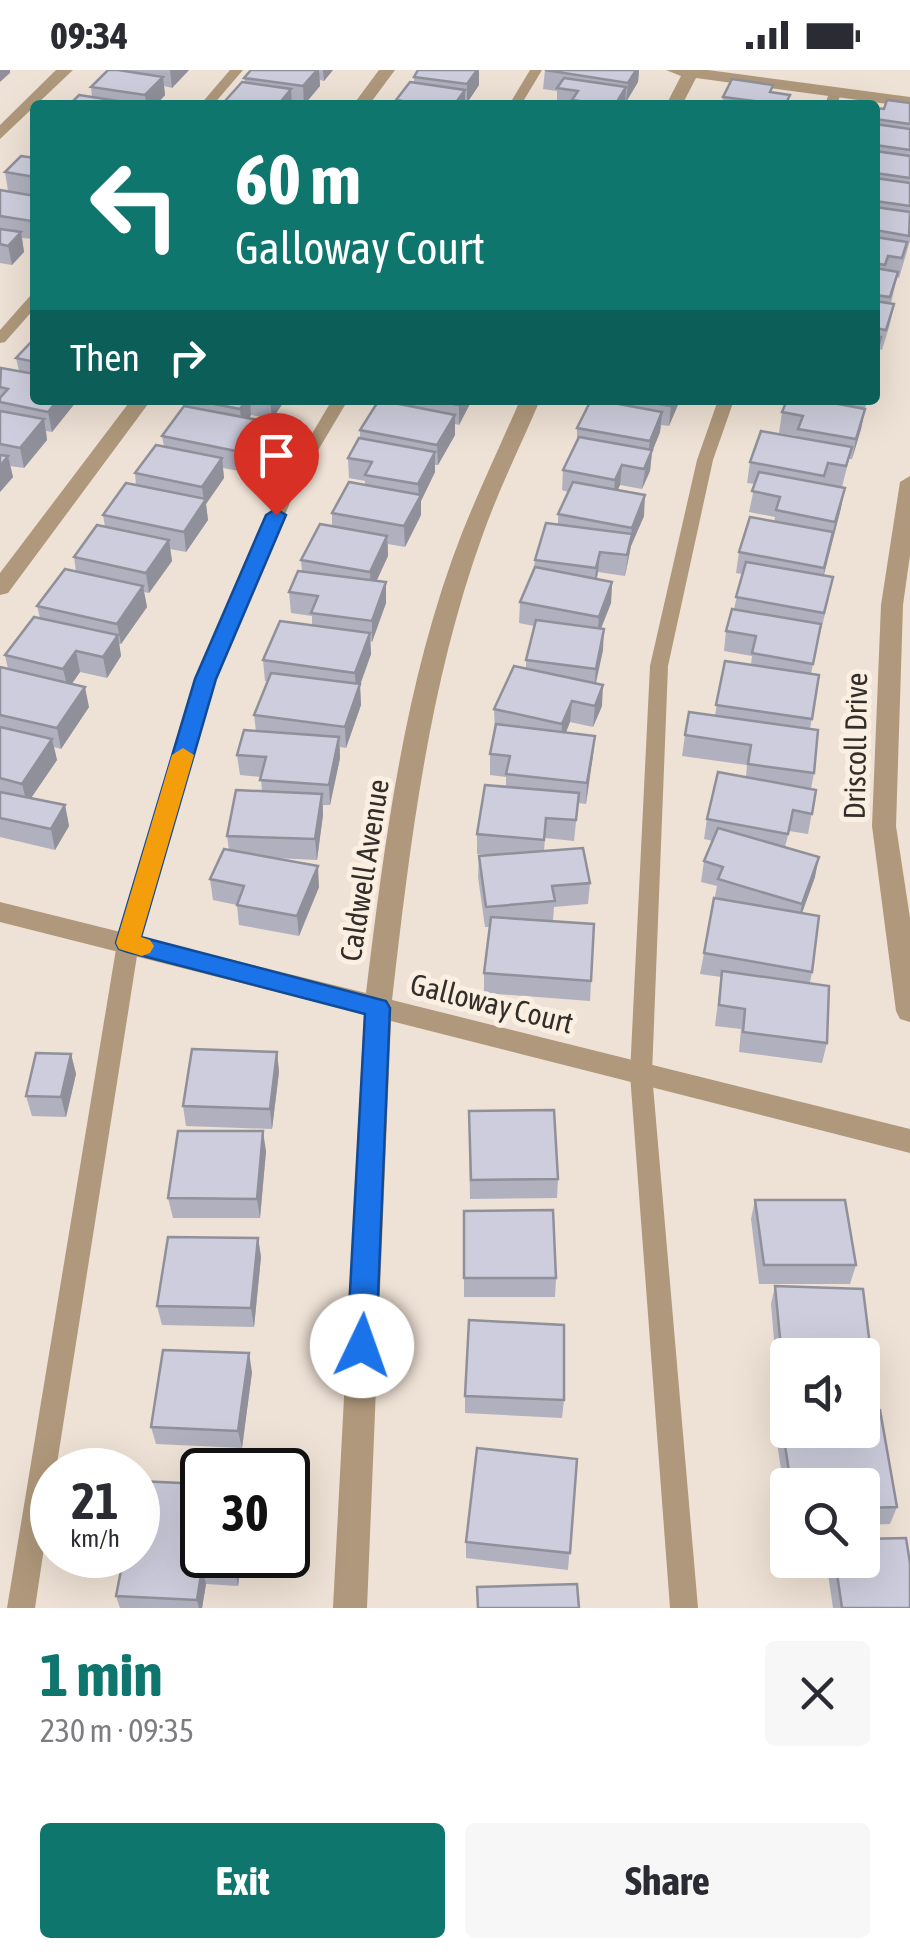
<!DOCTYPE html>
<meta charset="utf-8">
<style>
:root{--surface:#fff;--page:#f7f7f7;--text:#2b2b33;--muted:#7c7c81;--accent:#0f766e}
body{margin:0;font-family:"Asap Condensed",sans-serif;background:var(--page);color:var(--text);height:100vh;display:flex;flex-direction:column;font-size:38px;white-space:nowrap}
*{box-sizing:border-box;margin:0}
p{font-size:32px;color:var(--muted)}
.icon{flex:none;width:55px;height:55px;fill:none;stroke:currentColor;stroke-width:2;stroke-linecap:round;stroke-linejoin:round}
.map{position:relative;height:1538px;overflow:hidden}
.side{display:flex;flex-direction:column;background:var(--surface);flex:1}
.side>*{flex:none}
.top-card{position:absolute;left:30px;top:30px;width:850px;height:305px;border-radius:10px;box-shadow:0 10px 40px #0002;background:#0f766e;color:#fff;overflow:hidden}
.buttons{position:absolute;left:770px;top:1268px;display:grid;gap:20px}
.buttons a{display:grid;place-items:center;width:110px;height:110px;border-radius:10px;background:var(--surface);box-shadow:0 10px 40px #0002;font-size:50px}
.speed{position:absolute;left:30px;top:1378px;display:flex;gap:20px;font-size:50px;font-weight:700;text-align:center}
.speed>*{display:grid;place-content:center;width:130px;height:130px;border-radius:50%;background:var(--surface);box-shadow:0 10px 40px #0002;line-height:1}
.speed small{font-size:25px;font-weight:400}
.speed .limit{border:5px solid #111;border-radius:15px;background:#fff;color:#111}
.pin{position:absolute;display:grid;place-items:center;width:85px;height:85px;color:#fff;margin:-102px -42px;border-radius:50% 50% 50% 0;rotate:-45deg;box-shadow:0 0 10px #0007}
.pin .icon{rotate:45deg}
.me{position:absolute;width:110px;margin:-55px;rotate:3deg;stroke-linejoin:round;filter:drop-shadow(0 0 8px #0008)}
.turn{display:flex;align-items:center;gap:35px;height:210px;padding:0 40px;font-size:45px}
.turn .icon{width:130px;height:130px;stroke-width:2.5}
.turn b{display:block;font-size:70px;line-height:85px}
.then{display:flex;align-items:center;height:95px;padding:0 40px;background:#0003;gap:20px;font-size:38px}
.round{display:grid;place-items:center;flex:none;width:105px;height:105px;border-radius:10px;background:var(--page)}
.head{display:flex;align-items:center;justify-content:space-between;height:170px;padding:0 40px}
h1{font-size:60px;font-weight:700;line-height:75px;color:var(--accent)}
.primary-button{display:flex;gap:20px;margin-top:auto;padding:20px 40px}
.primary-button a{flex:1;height:115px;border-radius:10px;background:var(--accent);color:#fff;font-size:40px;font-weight:700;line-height:115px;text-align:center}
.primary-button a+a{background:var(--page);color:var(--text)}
.status{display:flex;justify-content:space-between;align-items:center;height:70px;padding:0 50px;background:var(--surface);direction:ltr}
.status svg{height:28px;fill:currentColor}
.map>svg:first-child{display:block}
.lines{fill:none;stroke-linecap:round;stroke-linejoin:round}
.lane{fill:#af987b;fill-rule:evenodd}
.street{fill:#af987b;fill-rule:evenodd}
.wall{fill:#b0b0be}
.shaded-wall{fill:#90909b}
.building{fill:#cdcddd;stroke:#90909b;stroke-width:2.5}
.route{fill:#1a73e8;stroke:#114b97;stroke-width:2.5}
.slow{fill:#f59e0b}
.labels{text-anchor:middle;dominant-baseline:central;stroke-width:10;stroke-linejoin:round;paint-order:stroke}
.street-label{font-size:30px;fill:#332e29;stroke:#fbefe2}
</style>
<div class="status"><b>09:34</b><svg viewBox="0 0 49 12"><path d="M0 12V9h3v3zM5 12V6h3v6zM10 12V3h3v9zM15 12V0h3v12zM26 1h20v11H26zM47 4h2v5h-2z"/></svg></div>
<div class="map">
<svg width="910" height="1538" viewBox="0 0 910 1538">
<rect width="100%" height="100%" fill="#eee1d5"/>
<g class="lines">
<g class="lane">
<path d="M230,0h13l-30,35h-13z"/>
<path d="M530,0h12l-21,35h-12z"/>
<path d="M835,19l6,4 -4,12h-12l4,-12z"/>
<path d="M35,225v13l-30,34 -5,1v-13l30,-34z"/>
<path d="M332,330h16l-50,84 -83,195 -76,264 -83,527h-4v25l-17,113h-28l110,-665 80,-264 85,-195z"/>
<path d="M718,330h16l-21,60 -45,206 -16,408 46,534h-28l-40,-534 20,-408 47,-206z"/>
</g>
<g class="street">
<path d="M56,0h17l-73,69v-14z"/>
<path d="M379,0h16l-26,35h-16z"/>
<path d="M666,0h42l202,27v10l-214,-29 -14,27h-16l15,-29z"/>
<path d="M131,330h20l-143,193 -8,2v-22z"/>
<path d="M520,330h20c-19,45 -41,89 -57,134 -54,149 -73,309 -91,466l518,129v24l-519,-132 -24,587h-34l31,-594 -364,-92v-20l366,91c19,-154 39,-314 96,-460 18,-45 39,-89 58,-133z"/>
<path d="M910,406v79l-7,50 -7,221 14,92v104l-10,-3 -4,-8 -24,-185 9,-221 19,-123z"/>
</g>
</g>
<g class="wall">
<path d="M108,0h81l-17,18 -8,-2 1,9 -9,10h-87l23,-8 -1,-10z"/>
<path d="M251,0h82l-9,11 -4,-1v6l-16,19 -12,-2v2h-66l-1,-4 20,-19 -1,-4z"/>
<path d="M418,0h61v15l-12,18 -2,-1v3h-69v-5l18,-18v-5z"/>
<path d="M545,0h94l-1,12 -12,20h-1v3h-72l4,-2v-12l-14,-2z"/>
<path d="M772,22l18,3 -2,10h-66l1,-8z"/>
<path d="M910,33v138l-11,37 -2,-1 -6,26 3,1 -4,20 -8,26 -3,-1 -4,17v-258l9,1z"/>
<path d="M35,88v81l-13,-1 2,14 -12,13 -12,-2v-73l8,1 -3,-19z"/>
<path d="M35,268v62l41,2 -24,30 -6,-1 1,9 -23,28 -14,-2 3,11 -13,15v-123l19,2 -3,-13z"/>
<path d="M186,330h97v3l-11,16 -21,-4 -2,4 10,22 -20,30 -16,-3 1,10 -18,26 2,16 -22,32 -16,-3 2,12 -23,32 -5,-1 3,15 -26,37h-2l2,12 -14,22 -27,-6 -8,12 17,23 -28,42 -7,-2 3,13 -26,38 34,7 4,21 -14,24 -55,-13v-170l8,2 -3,-14 35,-37 -3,-12 39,-34 -2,-15 31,-30 -2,-12 33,-30 -1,-12 29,-27 -2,-10 25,-29z"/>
<path d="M394,330h78l-13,25 -4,-1v11l-17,30h-3v7l-14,29v14l-16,32 -17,-3v12l-12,25 10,22 -14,39 -2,-1 1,13 -11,31 1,20 -15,43 -6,-1v11l-10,47h-7v10l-6,45 -43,-2 45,29 -20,49 -60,-11 -2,-20 -24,-5 -3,-21 19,-29 -2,-14 35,-44 -1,-15 -21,-2 -3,-20 19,-24 -2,-16 13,-34h-2l-2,-21 49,-35v-9l-21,-3 -2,-21 13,-21 -1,-11 31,-33v-14l33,-28v-4l-16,-3 -1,-20 12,-19v-9l49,-24v-2z"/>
<path d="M591,330h89l-11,26 -8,-1 -1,7 -8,20 -2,19 -8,18 -22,-4 -2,5 26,26 -13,30 -6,30 -27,-4 -1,7 15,3 -1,21 -10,26 2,21 -7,34 6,22 -9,21 -23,-5 -4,10 29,4 -9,68 -8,-1 -4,38 -29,-3 -1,13 46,32 -2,21 -34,3 -1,14 41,3 -4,77 -106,-8v-20l6,-46h-5l-7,-50 1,-21 10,-1 -12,-1v-20l29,-47v-10l-16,-2v-21l5,-24 -1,-21 32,-40v-9l8,-34 -15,-3 1,-21 14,-33 1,-9 23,-35v-11l10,-22 -6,-2 1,-20 14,-28v-14z"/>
<path d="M787,330h80l-6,29 -9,30h-3l-7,28 -1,21 -17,67 5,23 -9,36h-1l-8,40 8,1 -9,54 4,44 -3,16 5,1 -8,44 -19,-3 -4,16 30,30 -13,36 10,59 -2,11 17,60 -5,20 -83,-11 2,-23 -26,-3 6,-49 -21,-3 17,-88 -16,-4 3,-21 9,-20 -9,-2 3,-20 39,-42 1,-12 -65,-9 3,-21 30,-20 10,-54 26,4 1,-9 -28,-5 2,-20 8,-22 8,-35 -6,-1 3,-21 35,-30 1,-5 -26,-5 6,-28 -8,-1 3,-21 47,-25v-1l-18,-3 3,-21z"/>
<path d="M277,982l2,20 -7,57 -86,-3 -3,-20z"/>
<path d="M71,984l5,20 -10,43 -34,-1 -6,-20z"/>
<path d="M469,1061l89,48 -1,19 -87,1z"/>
<path d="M266,1081l-6,67h-87l-5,-20z"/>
<path d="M755,1130l101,65 -6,19h-91l-8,-65z"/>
<path d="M464,1141l92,67 -1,19h-91z"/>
<path d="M258,1168l3,19 -7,70 -92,-2 -5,-19z"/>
<path d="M775,1216l97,76 -6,18h-4v-25h-74v22l-11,-1 -6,-72z"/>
<path d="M252,1302l-10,76 -86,-4 -5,-17z"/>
<path d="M465,1326l99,4 -2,18 -97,-5z"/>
<path d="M780,1342l117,95 -7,17 -28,1v-40h-74v29l-13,-84z"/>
<path d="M577,1389l-9,111 -102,-12v-16z"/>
<path d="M242,1485l-4,31 -32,-2 -4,24h-82l-4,-12z"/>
<path d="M826,1490h36l48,48h-77z"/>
</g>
<g class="shaded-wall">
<path d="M0,0h10v3l-10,9z"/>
<path d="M170,0h19l-17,18z"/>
<path d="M317,0h2l1,16 -16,19 -1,-19z"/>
<path d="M323,0h10l-9,11z"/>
<path d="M477,0h2v15l-12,18v-19z"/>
<path d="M636,0h3l-1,12 -12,20 2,-19z"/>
<path d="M163,7l2,18 -9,10h-10l-1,-10z"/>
<path d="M626,17l-1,18h-10z"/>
<path d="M291,19l1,16h-14z"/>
<path d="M465,20v15h-11z"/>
<path d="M35,146v23l-1,1 -3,-19z"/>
<path d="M21,162l3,20 -12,13 -4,-19z"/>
<path d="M58,330h18v2l-24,30 -4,-20z"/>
<path d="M246,330h4l1,15 -9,14 -2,-20z"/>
<path d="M270,330h13v3l-11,16z"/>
<path d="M462,330h10l-13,25v-20z"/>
<path d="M674,330h6l-11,26 2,-20z"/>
<path d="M865,339l-4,20 -9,30 4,-20z"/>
<path d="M662,342l-2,20 -8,20 -2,19 -8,18 8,-48z"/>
<path d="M455,345v20l-17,30 -1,-20z"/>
<path d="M44,349l3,21 -23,28 -4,-20z"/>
<path d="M258,350l1,21 -20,30 -3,-20z"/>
<path d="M435,382v20l-14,29v14l-16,32 -1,-21 15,-27 -1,-15z"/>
<path d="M8,386l5,21 -13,15v-26z"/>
<path d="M222,388l2,20 -18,26 2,16 -22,32 -2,-20 20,-29 -2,-16z"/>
<path d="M622,395l-2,20 -7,15 2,-20z"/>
<path d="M845,418l-4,20 -21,81 15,-67z"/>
<path d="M645,425l-1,21 -13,30 -6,30 7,-48z"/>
<path d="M387,466l1,20 -17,37 -1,-21z"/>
<path d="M169,470l3,21 -23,32 -3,-20z"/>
<path d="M600,482l-2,20 -4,17 2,-21z"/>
<path d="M386,512v21l-14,39v-21z"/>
<path d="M612,512l-1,21 -14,35 2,-21z"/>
<path d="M143,516l4,21 -26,37 -4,-20z"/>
<path d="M604,559l-1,21 -9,40 2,-21z"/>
<path d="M370,563l1,21 -11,31 1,20 -15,43 -1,-21 11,-33 -1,-21z"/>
<path d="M118,565l3,21 -14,22 -4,-21z"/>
<path d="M76,581l4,21 -12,17 -5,-20z"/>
<path d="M603,615l-1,21 -9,21 2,-21z"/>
<path d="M85,617l4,20 -28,42 -4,-21z"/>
<path d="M572,631l-2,21 -9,23 1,-21z"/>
<path d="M595,666l-2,20 -7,48 1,-21z"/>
<path d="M339,667l1,21 -10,47 -1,-20z"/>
<path d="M52,669l5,21 -30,44 -5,-20z"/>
<path d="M322,724l1,21 -6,45 -2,-21z"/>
<path d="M65,735l4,21 -14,24 -4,-21z"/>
<path d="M819,787l-4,20 -17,47 4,-20z"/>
<path d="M318,796l1,21 -20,49 -2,-20z"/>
<path d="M277,982l2,20 -7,57 -2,-20z"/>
<path d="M71,984l5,20 -10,43 -5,-20z"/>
<path d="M263,1061l3,20 -6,67 -3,-19z"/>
<path d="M258,1168l3,19 -7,70 -3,-19z"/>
<path d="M249,1283l3,19 -10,76 -4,-17z"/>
<path d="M236,1485h6l-4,31 -3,-16z"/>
<path d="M202,1498l4,16 -4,24h-3l-2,-8z"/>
</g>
<g class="building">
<path d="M108,0h10l45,7 -18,18 -54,-8z"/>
<path d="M251,0h66l-14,16 -59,-8z"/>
<path d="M418,0h59l-10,14 -53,-7z"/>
<path d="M545,0h91l-8,13z"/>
<path d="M564,8l62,9 -11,18h-5l-38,-5 6,-9 -21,-3z"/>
<path d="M732,9l41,6 -3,7 20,3 -5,10 -62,-8z"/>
<path d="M242,12l49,7 -13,16h-27l-26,-4z"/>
<path d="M410,12l55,8 -11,15h-27l-31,-5z"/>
<path d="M79,25l52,8 -2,2h-60z"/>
<path d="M887,30l23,3v21l-35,-5v-11l9,1z"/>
<path d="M875,54l35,5v21l-35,-5z"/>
<path d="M875,81l35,5v22l-35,-5z"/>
<path d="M21,86l14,2v19l-30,-5z"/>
<path d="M875,108l35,5v23l-35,-5z"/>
<path d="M0,120l35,6v20l-4,5 -31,-5z"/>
<path d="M875,137l35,5 -1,24 -34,-6z"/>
<path d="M0,159l21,3 -13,14 -8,-2z"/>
<path d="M875,167l32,5 -5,16 -14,-2 -3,9 -10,-2z"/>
<path d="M875,198l23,4 -8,25 -15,-2z"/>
<path d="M875,231l19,3 -8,26 -11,-2z"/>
<path d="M875,266l6,1 -6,21z"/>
<path d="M35,268v24l-19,-4z"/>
<path d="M1,298l34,6v26h23l-10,12 -48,-10v-4l8,-9 -8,-2z"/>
<path d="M194,330h52l-6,9z"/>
<path d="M379,330l76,15 -18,30 -77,-15z"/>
<path d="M433,330h29l-3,5z"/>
<path d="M591,330h6l65,12 -12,29 -73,-13z"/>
<path d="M637,330h37l-3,6z"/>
<path d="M787,330h30l48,9 -9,30 -58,-10 5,-13 -21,-4z"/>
<path d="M184,336l74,14 -22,31 -74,-15z"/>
<path d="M0,341l44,8 -24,29 -20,-4z"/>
<path d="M761,361l91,16 -6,19 -18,-3 -4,13 -74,-14z"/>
<path d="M579,367l73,13 -8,19 -22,-4 -7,15 -52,-10z"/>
<path d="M359,368l76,14 -17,32 -53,-9 7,-13 -24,-4z"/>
<path d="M156,375l66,13 -20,29 -67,-14z"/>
<path d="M0,385l8,1 -8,10z"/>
<path d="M759,402l86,16 -10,34 -59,-12 4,-13 -28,-6z"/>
<path d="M349,412l72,13 -17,31 -72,-13z"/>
<path d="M573,412l72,13 -13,33 -74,-14z"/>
<path d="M126,413l80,16 -22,33 -81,-17z"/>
<path d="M750,447l83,15 -9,36 -85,-16z"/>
<path d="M546,453l86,11 -5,21 -27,-3 -4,16 -61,-8z"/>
<path d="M320,454l67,12 -17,36 -69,-12z"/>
<path d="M97,455l72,15 -23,33 -72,-16z"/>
<path d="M746,492l87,15 -9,36 -88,-16z"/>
<path d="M535,497l77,15 -13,35 -79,-15z"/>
<path d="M65,499l78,17 -26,38 -80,-18z"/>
<path d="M298,501l88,11 -14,39 -61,-8 7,-17 -29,-4z"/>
<path d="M732,539l89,15 -8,40 -61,-11 4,-17 -30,-5z"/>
<path d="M34,547l84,18 -15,22 -27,-6 -13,18 -58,-14z"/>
<path d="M536,550l68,9 -8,40 -70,-9z"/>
<path d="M280,551l90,12 -15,40 -92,-13z"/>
<path d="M725,591l94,14 -7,44 -96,-14z"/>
<path d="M514,596l89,19 -8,21 -23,-5 -10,23 -68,-15z"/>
<path d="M0,597l85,20 -28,41 -57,-13z"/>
<path d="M271,603l89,11 -15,43 -91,-12z"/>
<path d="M689,642l129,18 -4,43 -66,-9 3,-19 -66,-10z"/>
<path d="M496,654l99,12 -8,47 -81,-9 4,-18 -20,-2z"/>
<path d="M0,657l52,12 -30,45 -22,-6z"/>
<path d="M244,660l95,7 -10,48 -69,-5 6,-23 -29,-2z"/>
<path d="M718,702l98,18 -4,24 -19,-4 -5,24 -81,-15z"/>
<path d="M485,715l94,8 -3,27 -30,-2 -2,22 -67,-6z"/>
<path d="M236,720l86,4 -7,45 -88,-3z"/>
<path d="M0,722l65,13 -14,24 -51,-11z"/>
<path d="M718,758l101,29 -17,47 -84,-25 5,-12 -19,-6z"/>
<path d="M583,778l7,35 -38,3 3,15 -69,6 -7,-51z"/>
<path d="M224,779l94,17 -21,50 -60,-11 7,-19 -34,-7z"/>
<path d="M714,828l105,18 -7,56 -108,-19z"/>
<path d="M491,847l103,7 -3,57 -107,-8z"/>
<path d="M722,901l107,15 -2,57 -84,-11 2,-23 -26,-4z"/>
<path d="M192,979l85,3 -7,57 -87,-3z"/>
<path d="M36,983l35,1 -10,43 -35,-1z"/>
<path d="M554,1040l4,69 -87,1 -2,-69z"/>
<path d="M178,1061h85l-6,68 -89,-1z"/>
<path d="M755,1130h90l11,65h-92z"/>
<path d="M553,1140l3,68h-92v-67z"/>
<path d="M168,1167l90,1 -7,70 -94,-2z"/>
<path d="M775,1216l88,3 9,73 -10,-1v-6h-74v3h-6z"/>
<path d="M469,1250l95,5v75l-99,-4z"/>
<path d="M163,1280l86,3 -11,78 -87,-4z"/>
<path d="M880,1340l17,97 -35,1v-23h-71l-11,-73h8v18h74v-19z"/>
<path d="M477,1378l100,11 -7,94 -104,-11z"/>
<path d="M138,1411l64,3v71h34l-1,15 -33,-2 -5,32 -81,-4 8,-41h14z"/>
<path d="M906,1468l4,25v45h-68l-7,-48h27v-21z"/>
<path d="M577,1514l2,24h-101l-1,-21z"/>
</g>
<path class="route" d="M276,439l10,6 -70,164 -75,258 245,64 4,7 -14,338 -4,9 -10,4 -10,-4 -5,-9 18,-332 -237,-62 -9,-3 -3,-6 79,-264 71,-164z"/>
<path class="slow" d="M183,678l11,7 -53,182 9,3 4,6 -4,7 -8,3 -23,-7 -3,-6 56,-188z"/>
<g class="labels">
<g class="street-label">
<text transform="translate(855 676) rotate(-89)">Driscoll Drive</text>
<text transform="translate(364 800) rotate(-81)">Caldwell Avenue</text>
<text transform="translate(492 933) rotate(14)">Galloway Court</text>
</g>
</g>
</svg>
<div class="buttons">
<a><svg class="icon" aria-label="sound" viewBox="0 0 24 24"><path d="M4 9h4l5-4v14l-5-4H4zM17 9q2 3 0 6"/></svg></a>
<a><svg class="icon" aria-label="search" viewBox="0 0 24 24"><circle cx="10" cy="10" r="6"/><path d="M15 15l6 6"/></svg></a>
</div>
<div class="speed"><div>21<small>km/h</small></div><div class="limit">30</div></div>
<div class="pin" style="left:276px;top:445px;background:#d93025"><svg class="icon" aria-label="arrive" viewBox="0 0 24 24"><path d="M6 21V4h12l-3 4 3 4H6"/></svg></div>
<svg class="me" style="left:362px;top:1276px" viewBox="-20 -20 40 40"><circle r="19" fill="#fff"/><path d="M0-13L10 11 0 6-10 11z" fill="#1a73e8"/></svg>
<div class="top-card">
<div class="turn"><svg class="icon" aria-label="left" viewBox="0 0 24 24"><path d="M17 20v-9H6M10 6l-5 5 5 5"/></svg><div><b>60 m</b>Galloway Court</div></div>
<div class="then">Then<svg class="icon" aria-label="right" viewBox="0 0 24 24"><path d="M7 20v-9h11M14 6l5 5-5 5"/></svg></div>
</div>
</div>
<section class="side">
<div class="head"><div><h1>1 min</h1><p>230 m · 09:35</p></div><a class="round"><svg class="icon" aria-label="close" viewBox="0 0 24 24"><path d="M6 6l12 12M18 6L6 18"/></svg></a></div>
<div class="primary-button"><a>Exit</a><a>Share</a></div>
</section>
